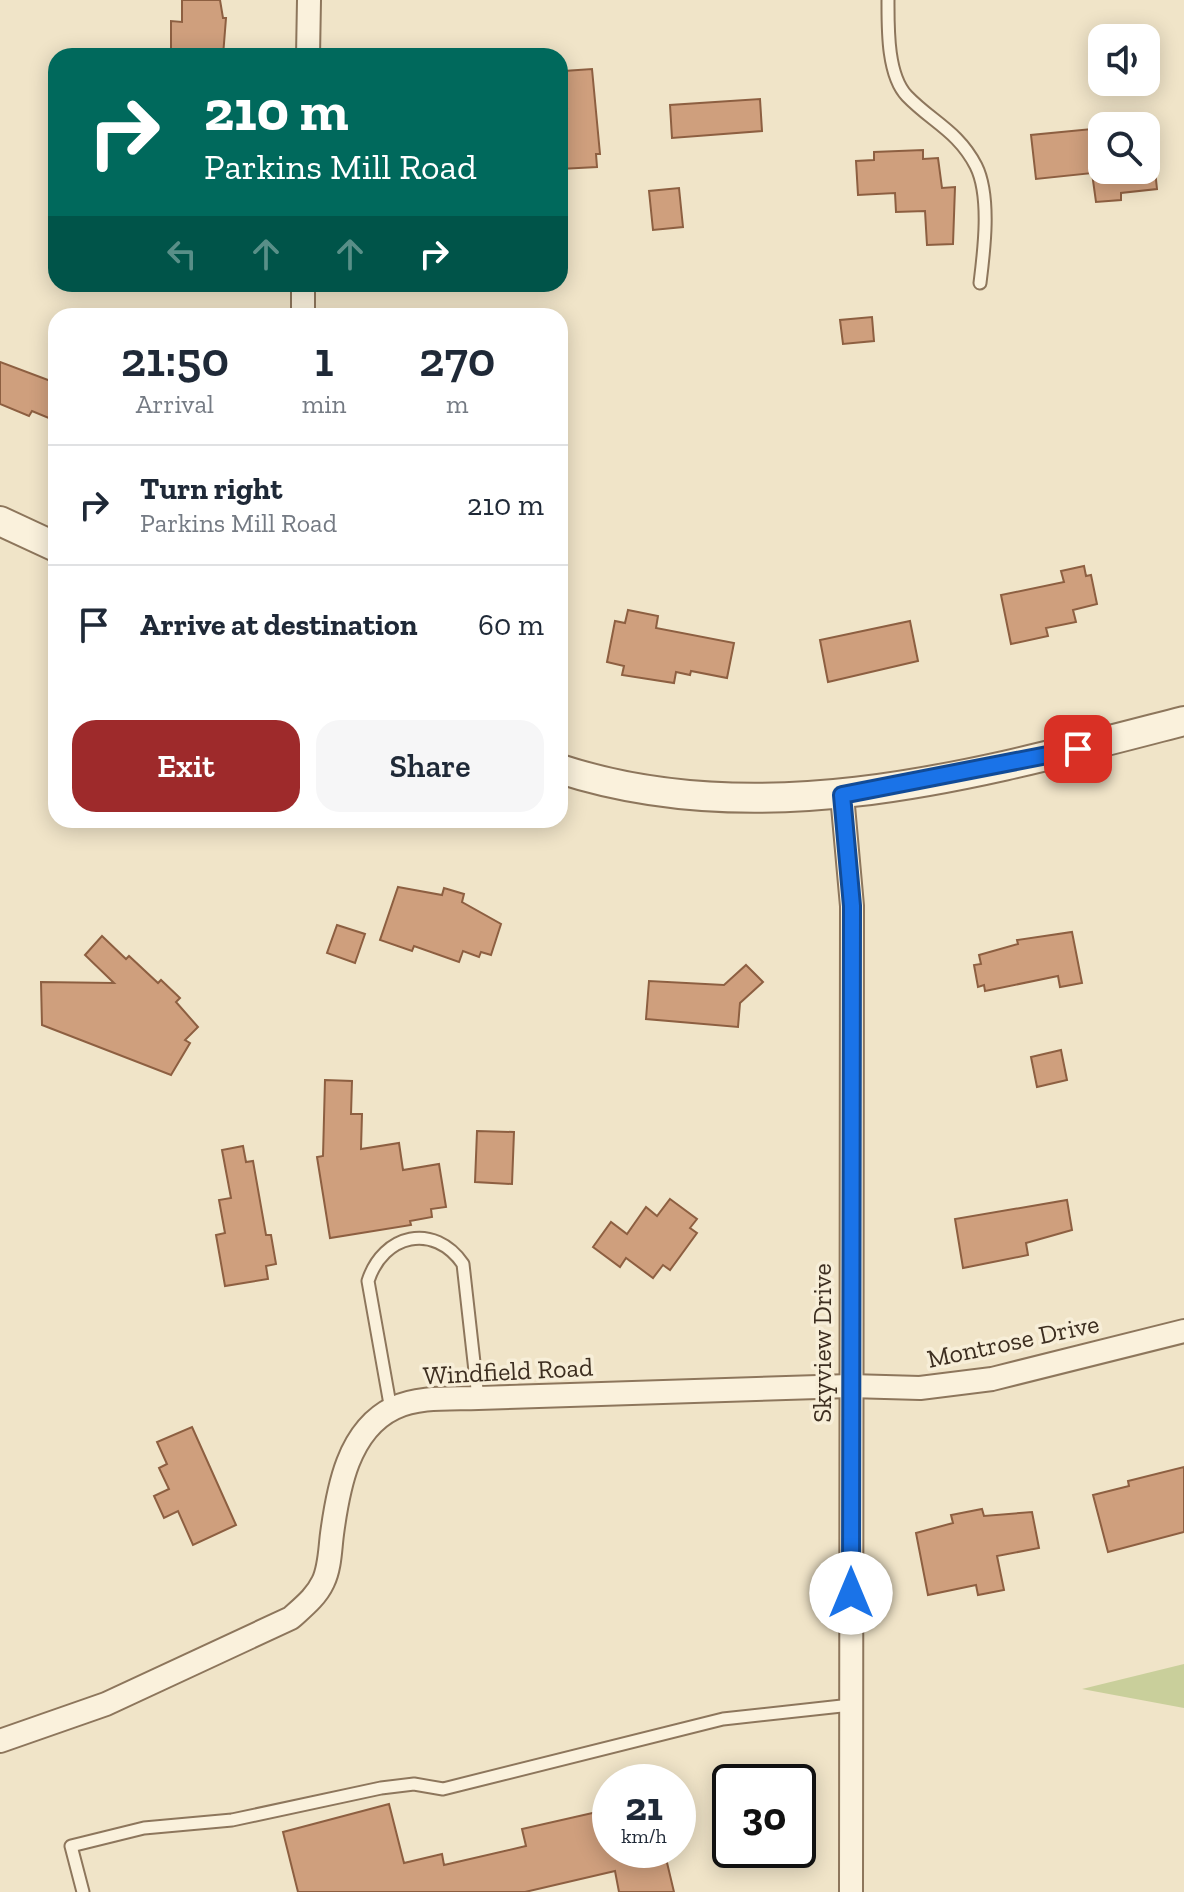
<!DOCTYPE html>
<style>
:root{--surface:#fff;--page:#f6f6f7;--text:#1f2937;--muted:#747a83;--line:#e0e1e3;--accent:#9e2a2b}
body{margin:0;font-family:"Zilla Slab",serif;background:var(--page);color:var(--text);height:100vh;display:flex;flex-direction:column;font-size:30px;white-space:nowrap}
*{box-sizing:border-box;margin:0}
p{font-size:26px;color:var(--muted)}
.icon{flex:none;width:44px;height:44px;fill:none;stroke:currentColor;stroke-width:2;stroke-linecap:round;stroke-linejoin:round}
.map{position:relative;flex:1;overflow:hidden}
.details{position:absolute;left:48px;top:308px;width:520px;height:520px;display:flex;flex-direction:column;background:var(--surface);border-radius:24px;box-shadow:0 4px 20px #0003}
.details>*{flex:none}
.top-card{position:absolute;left:48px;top:48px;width:520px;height:244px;border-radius:24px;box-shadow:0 4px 20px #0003;background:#00695c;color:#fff;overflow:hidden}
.controls{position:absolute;left:1088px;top:24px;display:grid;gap:16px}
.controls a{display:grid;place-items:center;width:72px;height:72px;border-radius:16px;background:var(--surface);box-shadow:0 4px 20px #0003;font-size:40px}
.speed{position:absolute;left:592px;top:1764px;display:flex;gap:16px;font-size:40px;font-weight:700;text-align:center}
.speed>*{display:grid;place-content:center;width:104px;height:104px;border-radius:50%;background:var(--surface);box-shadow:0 4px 20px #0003;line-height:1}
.speed small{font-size:20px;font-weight:400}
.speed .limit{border:4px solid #111;border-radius:12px;background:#fff;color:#111}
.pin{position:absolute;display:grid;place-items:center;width:68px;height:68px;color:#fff;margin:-34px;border-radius:16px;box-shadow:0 4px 12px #0006}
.me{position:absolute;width:88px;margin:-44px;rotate:0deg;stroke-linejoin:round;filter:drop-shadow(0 0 6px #0008)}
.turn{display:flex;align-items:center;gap:28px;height:168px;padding:0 24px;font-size:36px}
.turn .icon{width:104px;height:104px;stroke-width:2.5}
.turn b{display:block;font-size:56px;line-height:68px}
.lanes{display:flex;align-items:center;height:76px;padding:0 24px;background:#0003;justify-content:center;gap:40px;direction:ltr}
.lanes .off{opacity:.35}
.eta{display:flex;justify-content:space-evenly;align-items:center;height:136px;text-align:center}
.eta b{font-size:48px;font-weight:600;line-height:56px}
.primary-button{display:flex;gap:16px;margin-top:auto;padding:16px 24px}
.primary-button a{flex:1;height:92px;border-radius:24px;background:var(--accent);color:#fff;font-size:32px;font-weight:600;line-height:92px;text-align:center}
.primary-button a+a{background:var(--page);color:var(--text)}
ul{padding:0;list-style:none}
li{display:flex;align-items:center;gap:24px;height:120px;padding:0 24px;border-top:2px solid var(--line)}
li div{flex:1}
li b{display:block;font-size:30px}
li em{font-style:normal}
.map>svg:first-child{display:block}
.green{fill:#c9cf9b}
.building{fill:#cf9f7d;stroke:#8d5f41;stroke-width:2}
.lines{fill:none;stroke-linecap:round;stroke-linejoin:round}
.service-casing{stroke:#8d765c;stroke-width:15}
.minor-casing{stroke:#8d765c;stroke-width:26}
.tertiary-casing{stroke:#8d765c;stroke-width:32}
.service{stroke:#faf1dc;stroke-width:11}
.minor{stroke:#faf1dc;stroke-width:22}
.tertiary{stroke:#faf1dc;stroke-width:28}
.route-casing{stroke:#114b97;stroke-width:20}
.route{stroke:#1a73e8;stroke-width:14}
.labels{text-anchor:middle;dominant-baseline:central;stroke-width:7;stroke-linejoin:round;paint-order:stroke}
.street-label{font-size:26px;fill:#3d2e20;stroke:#f7eed8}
</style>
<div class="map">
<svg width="1184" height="1892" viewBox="0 0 1184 1892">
<rect width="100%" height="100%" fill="#f0e4c8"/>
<path class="green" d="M1184,1664v44l-102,-19z"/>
<g class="building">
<path d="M182,0h38l3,18h3l-3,38h-41v-6h-11v-29l11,1z"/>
<path d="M592,69l8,85h-4l1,13 -37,2v-61h7l-3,-37z"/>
<path d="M760,99l2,32 -90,7 -2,-33z"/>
<path d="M1102,128v42h53l2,19 -36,4v7l-25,2 -4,-29 -56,6 -5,-44z"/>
<path d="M923,150v9l15,-1 4,30 13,-1 -2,57 -26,1 -2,-34 -29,1 -1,-19 -37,2 -2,-34 18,-1v-8z"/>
<path d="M679,188l4,39 -30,3 -4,-39z"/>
<path d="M872,317l2,24 -31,3 -3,-24z"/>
<path d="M0,362l56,21v38l-24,-10 -3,5 -29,-12z"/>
<path d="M1084,566l2,10 5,-1 6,29 -24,6 3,12 -30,6 2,8 -37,8 -10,-49 63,-13 -3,-11z"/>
<path d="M628,610l30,6 -2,12 78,15 -7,35 -36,-7 -1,4 -14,-3 -2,11 -52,-8 2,-9 -17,-4 8,-41 10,2z"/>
<path d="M910,621l8,40 -90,21 -8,-42z"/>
<path d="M398,887l44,8 2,-7 20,6 -2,8 39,22 -10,31 -10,-3 -2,5 -16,-6 -4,11 -45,-16 -2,5 -32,-11z"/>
<path d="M337,925l28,9 -10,29 -28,-10z"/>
<path d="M1072,932l10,51 -22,4 -2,-11 -73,15 -1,-6 -6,2 -4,-22 7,-1 -2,-9 39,-11 -1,-4z"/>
<path d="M102,936l24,23 3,-3 29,27 3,-3 19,18 -4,4 22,25 -13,13 5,3 -19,32 -129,-50 -1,-43 73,1 -29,-28z"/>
<path d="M746,965l17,17 -23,21 -2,24 -92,-8 3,-38 75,4z"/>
<path d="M1061,1050l6,30 -30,7 -6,-30z"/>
<path d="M325,1080l27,1 -1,33h11l-1,35 38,-6 4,27 36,-6 7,43 -15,2 1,8 -22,4 1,4 -81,13 -13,-81 6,-1z"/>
<path d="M477,1131l37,1 -2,52 -37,-2z"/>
<path d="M243,1146l3,16 7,-1 13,74h5l5,29 -10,2 2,13 -43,7 -9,-51 9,-2 -6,-33 12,-2 -9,-48z"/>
<path d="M670,1199l27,20 -7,9 7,5 -27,37 -7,-5 -10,13 -27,-20 -6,9 -27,-20 18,-25 16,12 19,-27 11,9z"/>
<path d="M1067,1200l5,30 -46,13 2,12 -65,13 -8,-49z"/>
<path d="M192,1427l44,98 -43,20 -15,-34 -14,7 -10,-22 15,-7 -10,-21 8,-4 -10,-22z"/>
<path d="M1184,1467v65l-76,20 -15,-57 36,-9 -1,-5z"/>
<path d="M982,1509l2,7 48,-4 7,36 -42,8 7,34 -26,5 -2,-10 -48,10 -12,-62 37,-10 -2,-8z"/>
<path d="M389,1804l15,59 38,-9 2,11 82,-19 -4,-17 88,-20v41h54l10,42h-55l-4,-21 -90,21h-227l-15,-60z"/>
</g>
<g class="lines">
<g class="service-casing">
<g id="service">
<path d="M888,0c0,28 -1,75 19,96 25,26 51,35 69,70 15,30 8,85 4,117"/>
<path d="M391,1410l-23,-129c15,-47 66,-59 95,-17l15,134"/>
<path d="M83,1892l-12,-46 73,-18 88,-8 149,-32 33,-4 29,5 280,-70 128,-14"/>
</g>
</g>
<g class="minor-casing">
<g id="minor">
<path d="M308,56l1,-56"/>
<path d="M303,316v-32"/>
<path d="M842,795l10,111 -1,986"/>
<path d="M0,1741l106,-37 185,-86c12,-11 25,-21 32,-36 7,-14 7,-33 9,-48 6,-45 16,-104 62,-126 25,-12 57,-9 84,-10l372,-12 70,2 72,-9 192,-48"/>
</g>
</g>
<g class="tertiary-casing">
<g id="tertiary">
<path d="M0,521l56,26"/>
<path d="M560,769c205,67 422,4 624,-48"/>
</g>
</g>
<use href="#service" class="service"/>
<use href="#minor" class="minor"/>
<use href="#tertiary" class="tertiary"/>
</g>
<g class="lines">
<g class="route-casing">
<path id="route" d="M851,1593l1,-687 -10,-111 236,-46"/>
</g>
<use href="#route" class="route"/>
</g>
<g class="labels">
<g class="street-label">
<text transform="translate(1013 1341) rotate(-12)">Montrose Drive</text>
<text transform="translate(822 1343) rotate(-90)">Skyview Drive</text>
<text transform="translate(508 1371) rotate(-3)">Windfield Road</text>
</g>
</g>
</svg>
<div class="controls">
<a><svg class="icon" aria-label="sound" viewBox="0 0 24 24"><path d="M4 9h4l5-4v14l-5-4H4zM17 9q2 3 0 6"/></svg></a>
<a><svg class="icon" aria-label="search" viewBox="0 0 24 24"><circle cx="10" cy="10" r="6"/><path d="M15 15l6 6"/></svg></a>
</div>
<div class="speed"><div>21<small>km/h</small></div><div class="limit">30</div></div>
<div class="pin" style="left:1078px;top:749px;background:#d93025"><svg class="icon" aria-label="arrive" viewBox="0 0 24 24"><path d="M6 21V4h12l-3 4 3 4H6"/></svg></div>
<svg class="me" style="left:851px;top:1593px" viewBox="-20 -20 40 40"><circle r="19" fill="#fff"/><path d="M0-13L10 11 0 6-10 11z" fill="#1a73e8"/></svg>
<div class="top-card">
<div class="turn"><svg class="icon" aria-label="right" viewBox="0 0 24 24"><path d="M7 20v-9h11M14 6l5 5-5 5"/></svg><div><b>210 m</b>Parkins Mill Road</div></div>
<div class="lanes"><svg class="icon off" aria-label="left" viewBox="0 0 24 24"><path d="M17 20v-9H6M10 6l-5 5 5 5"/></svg><svg class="icon off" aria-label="ahead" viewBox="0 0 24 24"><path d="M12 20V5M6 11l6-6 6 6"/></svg><svg class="icon off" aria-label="ahead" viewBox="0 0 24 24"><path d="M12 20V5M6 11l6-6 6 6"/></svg><svg class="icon" aria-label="right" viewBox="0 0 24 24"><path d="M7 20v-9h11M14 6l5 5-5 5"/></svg></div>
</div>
<section class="details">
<div class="eta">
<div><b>21:50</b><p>Arrival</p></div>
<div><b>1</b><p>min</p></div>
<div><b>270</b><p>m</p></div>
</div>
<ul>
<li><svg class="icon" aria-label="right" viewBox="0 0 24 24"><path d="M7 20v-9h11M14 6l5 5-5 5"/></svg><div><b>Turn right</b><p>Parkins Mill Road</p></div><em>210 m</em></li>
<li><svg class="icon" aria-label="arrive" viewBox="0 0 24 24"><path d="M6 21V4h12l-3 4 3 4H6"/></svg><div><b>Arrive at destination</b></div><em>60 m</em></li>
</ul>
<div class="primary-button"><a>Exit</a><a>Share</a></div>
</section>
</div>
